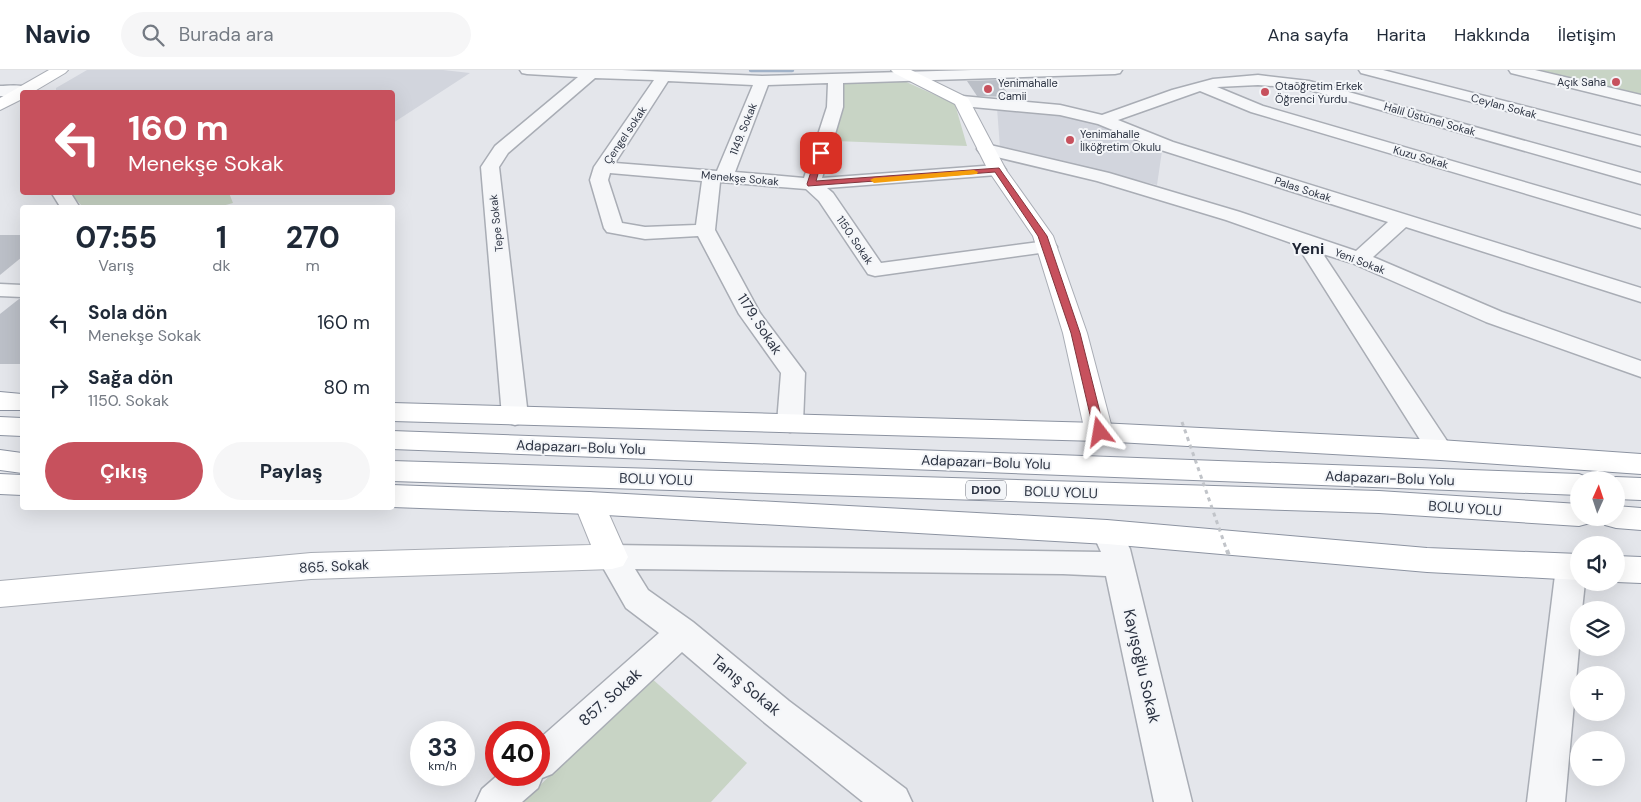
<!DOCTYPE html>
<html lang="tr">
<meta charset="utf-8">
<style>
:root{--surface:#fff;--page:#f6f6f7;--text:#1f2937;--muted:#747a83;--line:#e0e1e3;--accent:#c7515d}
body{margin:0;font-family:"DM Sans",sans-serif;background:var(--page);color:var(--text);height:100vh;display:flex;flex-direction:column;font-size:19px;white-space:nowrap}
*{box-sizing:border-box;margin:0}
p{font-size:16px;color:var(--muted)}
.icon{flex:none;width:28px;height:28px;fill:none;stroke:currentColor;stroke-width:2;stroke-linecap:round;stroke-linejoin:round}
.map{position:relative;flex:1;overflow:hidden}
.drawer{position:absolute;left:20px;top:135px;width:375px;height:305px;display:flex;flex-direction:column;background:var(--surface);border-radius:5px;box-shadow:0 5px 20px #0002}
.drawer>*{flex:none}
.hud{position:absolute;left:20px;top:20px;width:375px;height:105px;border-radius:5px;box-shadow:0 5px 20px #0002;background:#c7515d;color:#fff;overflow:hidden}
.needle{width:32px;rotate:3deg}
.controls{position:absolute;left:1570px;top:401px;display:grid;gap:10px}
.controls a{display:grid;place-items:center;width:55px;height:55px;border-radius:50%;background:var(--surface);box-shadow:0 5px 20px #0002;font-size:25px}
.speed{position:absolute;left:410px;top:651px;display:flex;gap:10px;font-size:25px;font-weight:700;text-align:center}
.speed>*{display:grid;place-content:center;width:65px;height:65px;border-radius:50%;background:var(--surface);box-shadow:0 5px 20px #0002;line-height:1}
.speed small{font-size:12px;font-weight:400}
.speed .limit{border:8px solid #d22;background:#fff;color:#111}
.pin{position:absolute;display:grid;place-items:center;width:42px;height:42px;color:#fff;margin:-21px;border-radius:10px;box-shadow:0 2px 8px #0006}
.me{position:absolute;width:55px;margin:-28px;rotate:346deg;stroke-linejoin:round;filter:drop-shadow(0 0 4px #0008)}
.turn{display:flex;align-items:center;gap:18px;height:105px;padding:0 25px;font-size:22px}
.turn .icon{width:65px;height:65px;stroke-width:2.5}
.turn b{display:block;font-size:35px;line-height:42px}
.eta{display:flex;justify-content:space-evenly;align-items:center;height:85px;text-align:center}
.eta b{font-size:30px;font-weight:700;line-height:35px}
.cta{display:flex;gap:10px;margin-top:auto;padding:10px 25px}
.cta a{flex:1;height:58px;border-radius:30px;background:var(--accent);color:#fff;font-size:20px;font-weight:700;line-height:58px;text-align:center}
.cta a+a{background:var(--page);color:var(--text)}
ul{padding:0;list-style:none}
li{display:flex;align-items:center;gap:15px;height:65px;padding:0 25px}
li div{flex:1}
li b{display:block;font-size:19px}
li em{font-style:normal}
header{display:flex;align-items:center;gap:30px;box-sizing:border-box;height:70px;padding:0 25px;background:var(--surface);border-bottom:1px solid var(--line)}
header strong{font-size:24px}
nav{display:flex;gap:28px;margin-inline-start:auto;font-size:18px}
.search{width:350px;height:45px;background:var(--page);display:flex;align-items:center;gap:12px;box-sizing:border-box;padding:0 18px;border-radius:28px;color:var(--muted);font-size:19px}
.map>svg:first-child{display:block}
.built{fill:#d2d5dd}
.green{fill:#c8d4c5}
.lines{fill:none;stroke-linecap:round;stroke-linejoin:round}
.stream{stroke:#a1b2c8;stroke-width:4.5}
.building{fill:#bbbfc7}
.street-casing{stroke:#a9adb5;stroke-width:3}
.secondary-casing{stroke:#a9adb5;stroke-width:2}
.highway-casing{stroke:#8c93a1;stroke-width:2}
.street{fill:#f6f7f9;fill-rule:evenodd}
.secondary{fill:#fff;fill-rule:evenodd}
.highway{fill:#fff;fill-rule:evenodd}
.path-bridge-far1{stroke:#c1c4c9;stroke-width:3;stroke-dasharray:4 4;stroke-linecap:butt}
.path-bridge{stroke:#c1c4c9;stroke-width:4;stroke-dasharray:5 5;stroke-linecap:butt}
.route{fill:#c7515d;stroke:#81353c}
.slow{fill:#f59e0b}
.poi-dot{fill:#c7515d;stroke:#f3f5f8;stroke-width:2}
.labels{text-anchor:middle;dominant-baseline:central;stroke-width:4;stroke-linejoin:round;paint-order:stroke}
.far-poi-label{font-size:11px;fill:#2c3342;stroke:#f3f5f8;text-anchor:start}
.far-street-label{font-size:11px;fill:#2c3342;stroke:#f3f5f8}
.shield{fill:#f3f5f8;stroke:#686d79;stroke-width:1}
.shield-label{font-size:12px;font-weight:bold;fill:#2c3342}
.street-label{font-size:14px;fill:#2c3342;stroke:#f3f5f8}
.far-district-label{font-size:16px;font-weight:bold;fill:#1e2433;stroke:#f3f5f8}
.near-street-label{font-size:16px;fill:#2c3342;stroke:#f3f5f8}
</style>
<header>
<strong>Navio</strong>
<div class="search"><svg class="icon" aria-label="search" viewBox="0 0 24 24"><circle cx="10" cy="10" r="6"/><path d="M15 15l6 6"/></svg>Burada ara</div>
<nav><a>Ana sayfa</a><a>Harita</a><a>Hakkında</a><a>İletişim</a></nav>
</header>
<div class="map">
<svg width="1641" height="732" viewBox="0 0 1641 732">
<rect width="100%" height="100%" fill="#e4e6eb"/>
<g class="built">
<path d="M87,0h356l27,3 -77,50 -1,-31h-336v-4z"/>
<path d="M997,38l71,8 30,6 28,11 36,18 -5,34 -157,-37z"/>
</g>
<g class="green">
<path d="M1540,0h101v25z"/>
<path d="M902,10l53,24 12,42 -132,-5 9,-58z"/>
<path d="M70,123h159l4,10 -18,5 -132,-1z"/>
<path d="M650,607l97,86 -36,39h-188z"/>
</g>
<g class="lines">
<path class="stream" d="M751,0h41"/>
</g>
<g class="building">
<path d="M997,10l14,17 -34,-1 -10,-15z"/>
<path d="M0,165h22v22l-22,18z"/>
<path d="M19,229h3v65h-22v-50z"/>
</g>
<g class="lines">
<g class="street-casing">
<g id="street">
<path d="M520,0h102l140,6 210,-6h150l-2,3 -5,1 -272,9v24l-21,71 175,-13 6,1 3,4 -3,4 -6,1 -170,13 6,5 48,70 166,-22 7,2 3,4 -3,4 -179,25 -7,-2 -49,-73 -13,-12 -86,-7 -5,48 45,83 45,60 -2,50 -4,6 -9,3 -9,-3 -4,-6 4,-50 -42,-59 -41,-78 -53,3 -38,-7 -3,-4 -14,-48 4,-13 60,-87 -59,-2 -87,75 -9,14 29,249 -4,6 -9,3 -9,-3 -4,-6 -21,-249 14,-21 83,-69 -51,-3 -5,-1zM668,11l85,4 -36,86 -102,-8zM828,13l-1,24 -23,71 -69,-6 33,-87zM610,103l92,8 -6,44 -51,2 -23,-4 -14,-43z"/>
<path d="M1359,0h24l258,66v10l-280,-73z"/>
<path d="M1509,0h26l106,25v10l-130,-32z"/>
<path d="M1258,5l51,6 332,92v11l-338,-96 -45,-3 -41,2 46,19 378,110v12l-390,-116 -51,-21 -82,29 55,22 468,146v14l-235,-75 -33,30 129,55 139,49v16l-155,-55 -134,-59 -29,-9 130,196 -4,7 -9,2 -9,-2 -134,-212 -71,-25 -129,-39 -117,-28 -3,-4 3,-4 6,-1 123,29 131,39 116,39 32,-29 -227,-72 -63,-26 -38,-9 -98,-9 -6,-2 -2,-3 2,-3 6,-2 98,9 42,10 70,-25 41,-11z"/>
<path d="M0,16c10,0 26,-3 33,6h-11v4h-22z"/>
<path d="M51,122h19l10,16h-19z"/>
<path d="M0,214l22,1v12l-22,-1z"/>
<path d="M1107,451l10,3 13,25 62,253h-38l-48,-226 -43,-2 -428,-5 13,21 45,32 96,79 117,88 6,13h-49l-98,-79 -83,-71 -130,122 -10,4 -4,10 -16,14h-46l6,-13 16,-14h41v-36l120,-106 -33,-25 -29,-51 4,-8 11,-4 489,7 -9,-20 5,-8z"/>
<path d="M1571,485l8,3v24h6l-3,28h-3v38l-14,154h-38l29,-235 4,-8z"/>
</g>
</g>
<g class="secondary-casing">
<g id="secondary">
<path d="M49,0h19l-3,3 -32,19h-11v7l-22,11v-12z"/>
<path d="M891,0h20l57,28 38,72 47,66 34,97 26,99 -4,7 -10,2 -10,-2 -4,-7 -22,-99 -30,-97 -45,-66 -33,-66 -61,-31z"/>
<path d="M589,422l11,3 4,8 24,54 -5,9 -11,3 -301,10 -311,28v-26l311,-28 280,-8 -17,-42 4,-8z"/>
</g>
</g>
<g class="highway-casing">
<g id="highway">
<path d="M0,322l22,2v16h-22z"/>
<path d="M392,333l707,20 341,17 201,14v20l-201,-14 -341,-19 -707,-20z"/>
<path d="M0,347l22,1v18l-22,-1z"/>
<path d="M392,361l1187,43 10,4 2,2h-12v15l-1187,-46z"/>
<path d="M0,380l22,3v20l-22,-3z"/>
<path d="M392,391l987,30 200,13v14h14l-3,5 -11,3 -200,-13 -987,-32z"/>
<path d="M0,404l22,1v20l-22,-1z"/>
<path d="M1616,407l25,1v22l-25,-1v-19h-9z"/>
<path d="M392,415l197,7 518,28 320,28 152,6v26l-152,-8 -320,-28 -518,-30 -197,-7z"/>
<path d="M1616,436l25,2v22l-25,-2 -11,-3 -4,-7h15z"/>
<path d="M1616,486l25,1v26l-25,-1z"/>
</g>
</g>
<use href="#street" class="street"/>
<use href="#secondary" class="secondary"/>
<use href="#highway" class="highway"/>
<path class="path-bridge-far1" d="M1182,352l45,129"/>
<path class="path-bridge" d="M1227,480l3,9"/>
</g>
<path class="route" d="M821,81l3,2 -8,28 183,-13 48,68 33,97 25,99 -1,3 -4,1 -6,-4 -23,-99 -33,-97 -43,-64 -187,14 -1,-2 10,-31z"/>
<path class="slow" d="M974,100l4,2 -1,2 -103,9 -4,-3 4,-2z"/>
<g class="poi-dot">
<circle cx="1616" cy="12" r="5"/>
<circle cx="988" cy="19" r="5"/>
<circle cx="1265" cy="22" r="5"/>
<circle cx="1070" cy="70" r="5"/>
</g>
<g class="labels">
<g class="far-poi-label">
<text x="1606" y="12" text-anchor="end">Açık Saha</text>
<text x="998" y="13">Yenimahalle<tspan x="998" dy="13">Camii</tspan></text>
<text x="1275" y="16">Otaöğretim Erkek<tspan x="1275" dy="13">Öğrenci Yurdu</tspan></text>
<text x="1080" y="64">Yenimahalle<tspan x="1080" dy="13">İlköğretim Okulu</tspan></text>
</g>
<g class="far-street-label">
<text transform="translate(1504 36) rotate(15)">Ceylan Sokak</text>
<text transform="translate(1430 49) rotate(16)">Halil Üstünel Sokak</text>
<text transform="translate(743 59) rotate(-68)">1149. Sokak</text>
<text transform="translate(625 65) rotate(-56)">Çengel sokak</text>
<text transform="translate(1421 87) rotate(16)">Kuzu Sokak</text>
<text transform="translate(740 108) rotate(5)">Menekşe Sokak</text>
<text transform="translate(1303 119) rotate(18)">Palas Sokak</text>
<text transform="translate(496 153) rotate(-96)">Tepe Sokak</text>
<text transform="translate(855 170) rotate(56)">1150. Sokak</text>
<text transform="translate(1360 191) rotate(21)">Yeni Sokak</text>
</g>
<rect class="shield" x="966" y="410.5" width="40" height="19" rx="4"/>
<g class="shield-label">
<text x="986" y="420">D100</text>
</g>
<g class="street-label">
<text transform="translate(760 254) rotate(57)">1179. Sokak</text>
<text transform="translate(581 377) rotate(2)">Adapazarı-Bolu Yolu</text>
<text transform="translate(986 392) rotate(2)">Adapazarı-Bolu Yolu</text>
<text transform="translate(1390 408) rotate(2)">Adapazarı-Bolu Yolu</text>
<text transform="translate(656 409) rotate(2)">BOLU YOLU</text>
<text transform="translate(1061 422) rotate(2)">BOLU YOLU</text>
<text transform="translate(1465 438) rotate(4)">BOLU YOLU</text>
<text transform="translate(334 496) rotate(-3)">865. Sokak</text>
</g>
<g class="far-district-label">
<text x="1308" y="178">Yeni</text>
</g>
<g class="near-street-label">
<text transform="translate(1142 596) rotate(77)">Kayışoğlu Sokak</text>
<text transform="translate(746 615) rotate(40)">Tanış Sokak</text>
<text transform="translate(610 627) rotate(-42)">857. Sokak</text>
</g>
</g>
</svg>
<div class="controls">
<a><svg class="needle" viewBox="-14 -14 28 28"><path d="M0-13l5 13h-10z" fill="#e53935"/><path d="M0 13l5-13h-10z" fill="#747a83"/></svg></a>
<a><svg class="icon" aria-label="sound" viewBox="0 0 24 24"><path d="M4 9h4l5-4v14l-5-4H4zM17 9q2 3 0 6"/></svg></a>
<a><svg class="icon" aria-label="layers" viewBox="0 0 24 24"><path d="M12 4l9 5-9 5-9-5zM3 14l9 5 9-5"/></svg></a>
<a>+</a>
<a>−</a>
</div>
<div class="speed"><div>33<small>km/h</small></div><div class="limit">40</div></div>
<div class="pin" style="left:821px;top:83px;background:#d93025"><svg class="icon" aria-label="arrive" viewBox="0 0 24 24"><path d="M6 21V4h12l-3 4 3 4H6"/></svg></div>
<svg class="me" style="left:1100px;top:362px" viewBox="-20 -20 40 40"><path d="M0-17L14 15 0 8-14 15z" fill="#c7515d" stroke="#fff" stroke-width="4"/></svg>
<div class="hud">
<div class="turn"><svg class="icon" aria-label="left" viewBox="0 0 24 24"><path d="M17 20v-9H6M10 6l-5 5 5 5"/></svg><div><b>160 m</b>Menekşe Sokak</div></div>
</div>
<section class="drawer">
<div class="eta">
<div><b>07:55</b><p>Varış</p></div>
<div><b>1</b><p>dk</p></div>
<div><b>270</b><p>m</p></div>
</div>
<ul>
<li><svg class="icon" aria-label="left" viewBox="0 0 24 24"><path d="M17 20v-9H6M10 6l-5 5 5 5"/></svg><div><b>Sola dön</b><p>Menekşe Sokak</p></div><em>160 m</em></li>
<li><svg class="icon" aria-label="right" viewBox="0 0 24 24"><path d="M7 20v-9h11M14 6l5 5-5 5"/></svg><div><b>Sağa dön</b><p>1150. Sokak</p></div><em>80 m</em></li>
</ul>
<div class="cta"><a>Çıkış</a><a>Paylaş</a></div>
</section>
</div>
